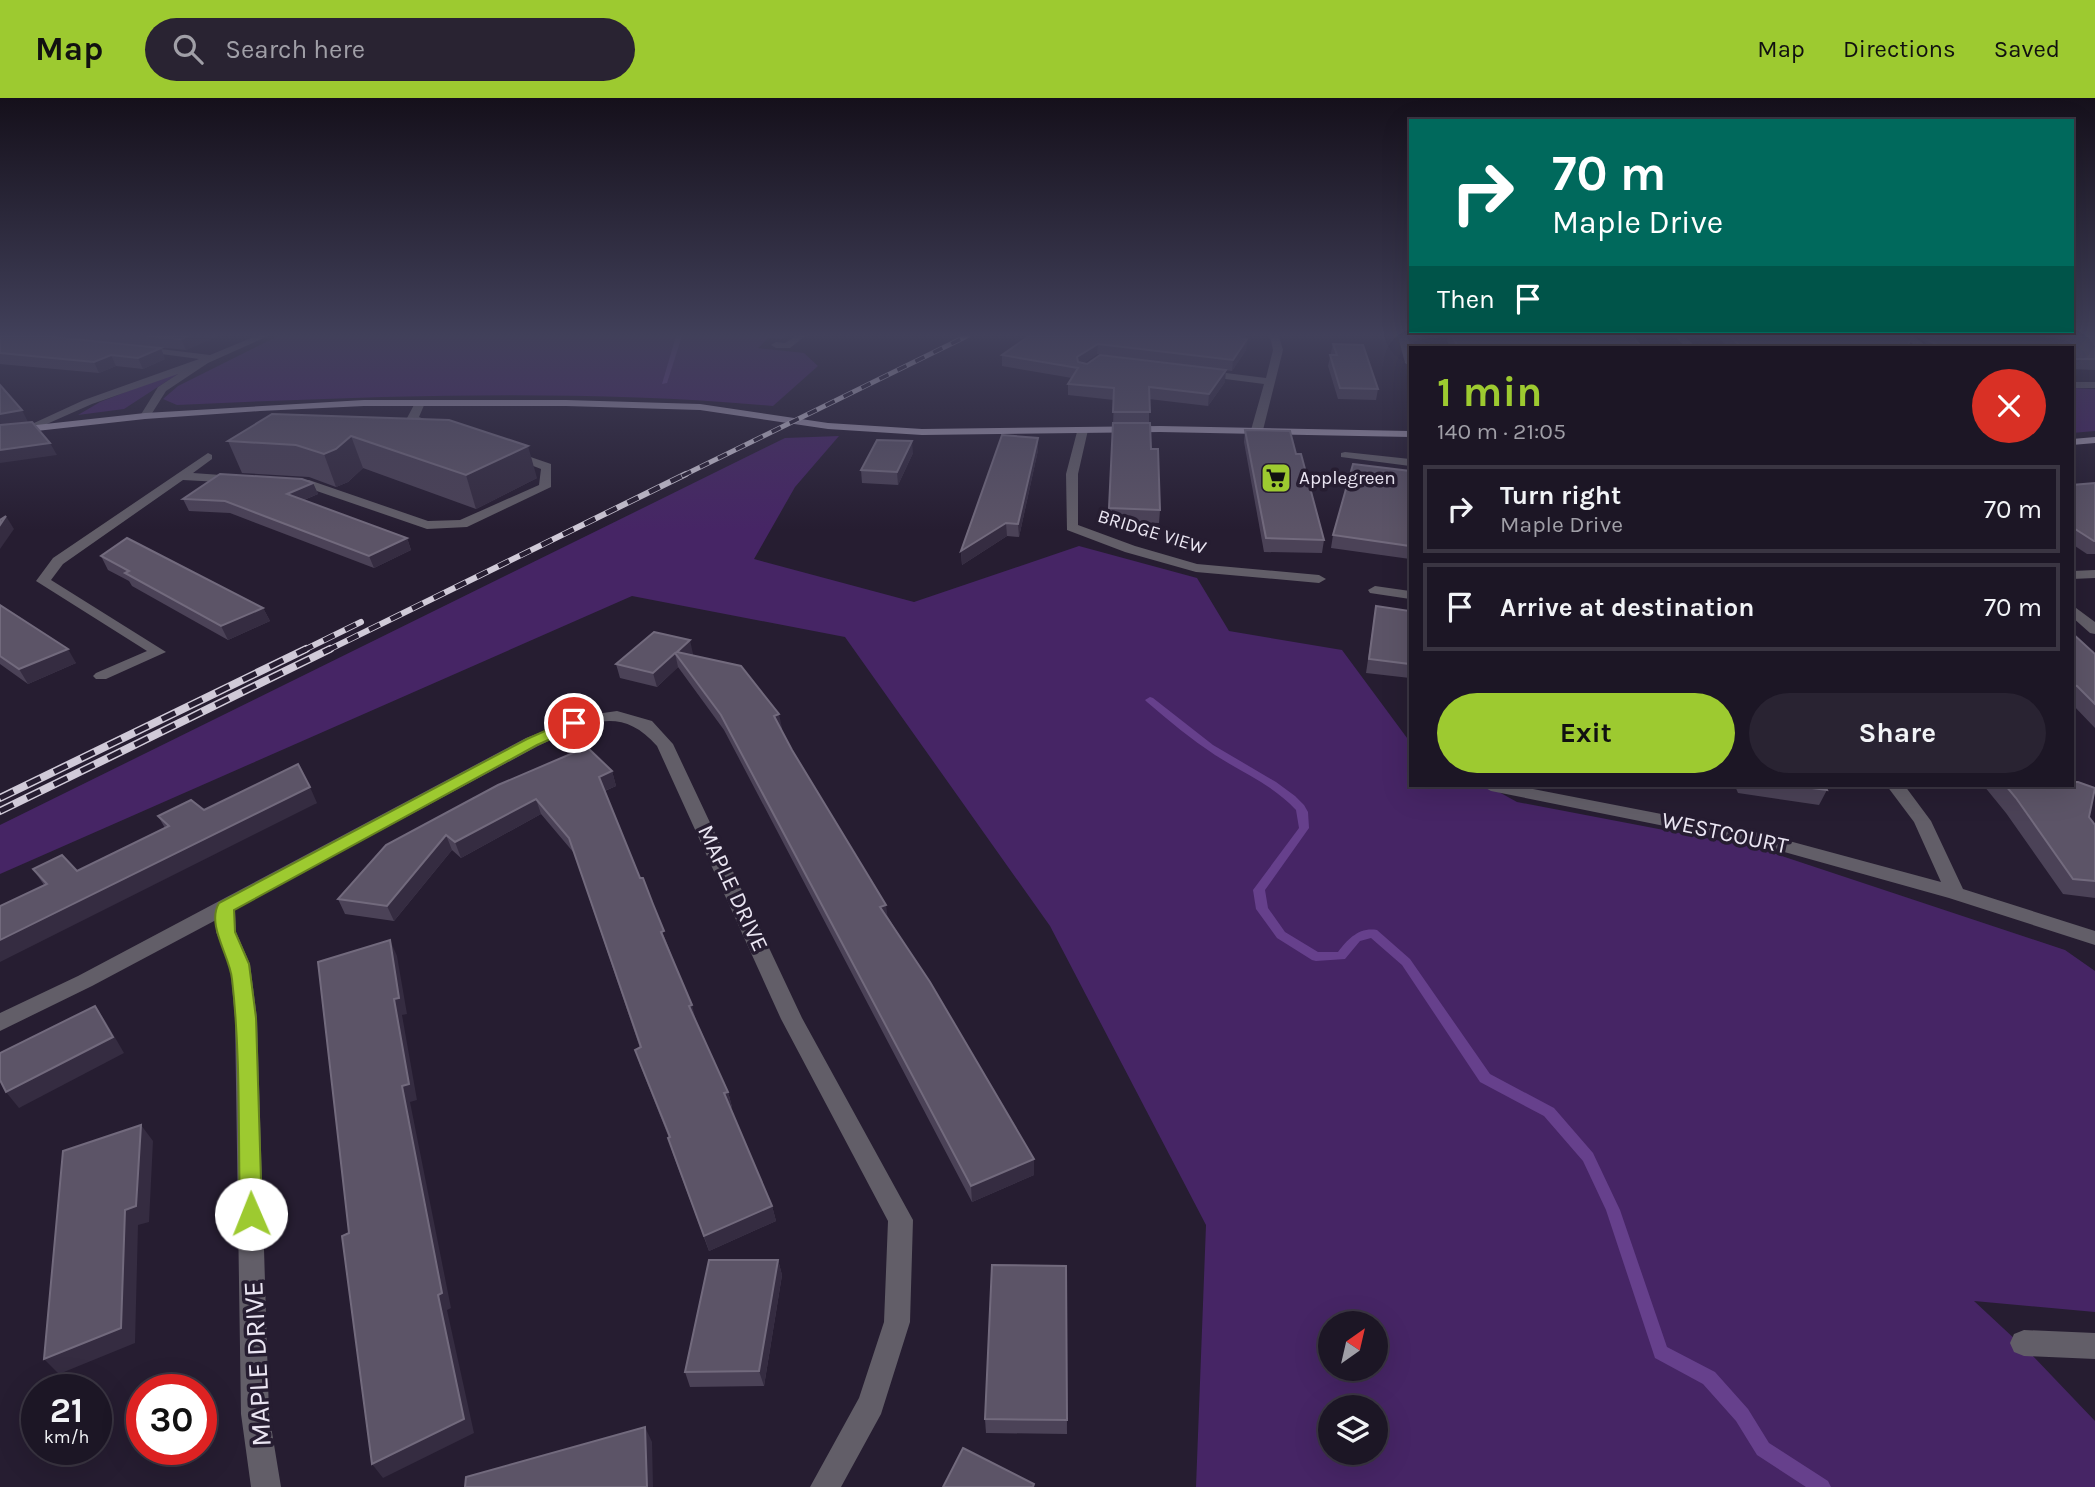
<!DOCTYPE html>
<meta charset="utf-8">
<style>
:root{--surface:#1c1625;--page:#292332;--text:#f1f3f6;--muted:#a09fa7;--line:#3a3542;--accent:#9dca30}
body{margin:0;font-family:Karla,sans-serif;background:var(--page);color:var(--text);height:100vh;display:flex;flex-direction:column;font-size:26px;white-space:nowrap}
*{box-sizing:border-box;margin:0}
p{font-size:23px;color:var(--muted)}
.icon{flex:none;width:38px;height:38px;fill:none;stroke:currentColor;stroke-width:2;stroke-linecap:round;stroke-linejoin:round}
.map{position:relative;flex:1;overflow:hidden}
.panel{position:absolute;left:1409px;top:248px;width:665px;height:441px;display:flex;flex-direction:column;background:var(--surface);border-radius:0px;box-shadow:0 7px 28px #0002,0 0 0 2px var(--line)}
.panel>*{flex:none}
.banner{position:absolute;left:1409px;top:21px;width:665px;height:214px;border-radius:0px;box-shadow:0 7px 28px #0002,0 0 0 2px var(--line);background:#00695c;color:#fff;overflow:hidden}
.needle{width:46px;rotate:34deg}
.fabs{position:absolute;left:1318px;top:1213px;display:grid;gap:14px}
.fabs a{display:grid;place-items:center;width:70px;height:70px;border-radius:50%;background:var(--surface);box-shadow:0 7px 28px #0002,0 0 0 2px var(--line);font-size:35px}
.speed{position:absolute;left:21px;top:1276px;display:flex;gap:14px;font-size:35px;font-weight:700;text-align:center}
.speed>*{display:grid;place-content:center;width:91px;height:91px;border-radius:50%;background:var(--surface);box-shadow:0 7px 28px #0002,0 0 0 2px var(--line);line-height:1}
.speed small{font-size:18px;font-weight:400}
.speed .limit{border:10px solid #d22;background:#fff;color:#111}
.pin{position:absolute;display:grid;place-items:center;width:60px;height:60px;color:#fff;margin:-30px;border:4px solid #fff;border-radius:50%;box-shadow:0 2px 7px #0007}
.me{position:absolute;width:77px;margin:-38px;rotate:359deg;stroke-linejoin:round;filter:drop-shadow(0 0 5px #0008)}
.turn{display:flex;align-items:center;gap:24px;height:147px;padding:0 28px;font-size:32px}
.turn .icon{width:91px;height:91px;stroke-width:2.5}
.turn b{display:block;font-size:49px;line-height:60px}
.then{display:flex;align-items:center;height:66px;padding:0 28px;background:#0003;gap:14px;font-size:26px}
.round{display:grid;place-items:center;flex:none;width:74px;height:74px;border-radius:37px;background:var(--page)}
.head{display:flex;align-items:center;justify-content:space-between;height:119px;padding:0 28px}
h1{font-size:42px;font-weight:700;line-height:52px;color:var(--accent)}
.button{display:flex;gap:14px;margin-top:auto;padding:14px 28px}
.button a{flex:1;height:80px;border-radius:42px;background:var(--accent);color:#111;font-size:28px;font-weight:700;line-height:80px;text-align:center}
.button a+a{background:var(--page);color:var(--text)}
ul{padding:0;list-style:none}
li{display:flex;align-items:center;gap:21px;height:88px;margin:0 14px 10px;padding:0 14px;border:4px solid var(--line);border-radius:0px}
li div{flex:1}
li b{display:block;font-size:26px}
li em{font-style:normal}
header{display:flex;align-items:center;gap:42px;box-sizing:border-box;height:98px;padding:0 35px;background:var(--accent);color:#111}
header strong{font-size:33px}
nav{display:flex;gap:38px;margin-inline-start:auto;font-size:24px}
.search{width:490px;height:63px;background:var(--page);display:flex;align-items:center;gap:18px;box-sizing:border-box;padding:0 24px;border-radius:38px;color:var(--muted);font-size:26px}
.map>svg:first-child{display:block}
.green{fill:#462565;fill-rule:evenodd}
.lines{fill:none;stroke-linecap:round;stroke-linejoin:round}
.stream{fill:#66408c;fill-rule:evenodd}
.minor{fill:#625e68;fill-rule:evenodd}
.major{fill:#a399af;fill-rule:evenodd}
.rail-far2-casing{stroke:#d0cad8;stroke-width:5}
.rail-far1-casing{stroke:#d0cad8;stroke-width:6}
.rail-casing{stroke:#d0cad8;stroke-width:8}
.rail-far2{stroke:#261d31;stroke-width:3.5;stroke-dasharray:10;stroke-linecap:butt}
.rail-far1{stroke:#261d31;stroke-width:4.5;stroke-dasharray:12;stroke-linecap:butt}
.rail{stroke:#261d31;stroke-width:5;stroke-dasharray:15;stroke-linecap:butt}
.wall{fill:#4b4257}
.shaded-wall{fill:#352c41}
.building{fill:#5c5467;stroke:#726a7d;stroke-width:2}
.route{fill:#9dca30;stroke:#66831f;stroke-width:2}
.labels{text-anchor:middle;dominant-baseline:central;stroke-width:7;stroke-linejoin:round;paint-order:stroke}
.far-poi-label{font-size:19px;fill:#eae5f2;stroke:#261d31;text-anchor:start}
.far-street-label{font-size:19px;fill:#eae5f2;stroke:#261d31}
.street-label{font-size:23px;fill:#eae5f2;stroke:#261d31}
.near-street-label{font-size:28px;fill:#eae5f2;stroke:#261d31}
</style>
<header>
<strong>Map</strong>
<div class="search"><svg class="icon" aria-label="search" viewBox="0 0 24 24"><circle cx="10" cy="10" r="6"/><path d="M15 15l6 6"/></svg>Search here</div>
<nav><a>Map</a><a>Directions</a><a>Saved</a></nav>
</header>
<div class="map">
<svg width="2095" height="1389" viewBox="0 0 2095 1389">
<rect width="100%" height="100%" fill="#261d31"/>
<g class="green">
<path d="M278,238h508l-4,3 -14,-1 -10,10 46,5 14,13 -45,40c-199,-18 -397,-10 -596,-1l-14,-6 15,-13z"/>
<path d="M187,270l-63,41 -46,6 22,-13z"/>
<path d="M2072,290l23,1v42l-23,2z"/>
<path d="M839,338l-44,51 -41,72 160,43 165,-56 118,32 32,53 113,19 68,92v44h78l29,16 241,46 307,102 30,21v341l-121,-11 58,54 63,66v66h-899l10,-262 -156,-299 -205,-289 -213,-41 -632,278v-49l785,-387zM1330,1225h46v45h-46zM1330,1309h46v45h-46z"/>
</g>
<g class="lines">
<g class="stream">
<path d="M676,238h6l-15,47 -5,1z"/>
<path d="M1150,599l3,1 60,47 63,37 19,14 9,9 4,7 1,16 -44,62 3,18 17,24 33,20h20c10,-13 21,-25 39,-22l33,29 80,115 64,34 39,45 27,57 47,137 48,25 33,37 21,34 59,38 3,6h-25l-49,-32 -21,-34 -33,-37 -48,-26 -49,-148 -23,-49 -39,-45 -64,-34 -78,-117 -31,-27 -11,3 -15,18 -29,2 -4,-1 -35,-22 -21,-29 -3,-19 46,-62 -3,-18c-23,-25 -53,-37 -81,-55 -24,-16 -46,-34 -68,-53l-2,-2z"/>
</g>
<g class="minor">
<path d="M256,238h12l-60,27 -42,28 -17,27 -9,-2 18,-29 20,-13 -86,30 -61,27 -10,-2 63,-29 115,-41 -60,-8 -3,-1v-4l74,9z"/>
<path d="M795,238h10l-15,12h-14l-5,-3 5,-3 9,1z"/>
<path d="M1270,238h9l4,14 -20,80 -6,3 -6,-3 13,-46 -62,-8 -5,-3 5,-3 64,8 7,-28z"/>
<path d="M1398,238h9l4,12 -1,18 -5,-3z"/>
<path d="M1674,238h10l13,12h-10z"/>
<path d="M1903,238h10l16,12h-11z"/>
<rect x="2072" y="284" width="23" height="6"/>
<path d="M420,302l5,3 -6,14 21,8v4h-8l-25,-11 8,-15z"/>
<path d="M1078,330l10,2 -10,44v51l57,21 62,18 122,11 7,4 -7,4 -123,-11 -71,-20 -58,-22 -1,-56z"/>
<path d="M508,354h8l35,12v23l-84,40 -40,2 -119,-41 -17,-1 -6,-4 6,-4 18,1 119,41 32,-1 79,-35 2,-16 -33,-13z"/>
<path d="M1345,354l65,7v7l-69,-9v-4z"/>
<path d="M208,355l4,2v4l-19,14 42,3 6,4 -2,3 -56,-3 -120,84 -12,16 115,72 -60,27h-10l-3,-3 3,-3 51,-22 -111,-70 17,-23z"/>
<path d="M2095,472v8l-23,1v-8z"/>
<path d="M1375,488l35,5v8l-40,-6 -2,-3z"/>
<path d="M2072,507l23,17v12l-5,-1 -18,-16z"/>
<path d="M617,613l35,10 21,23 129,274 111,202 -3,102 -29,92 -40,73h-31l49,-89 25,-76 4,-101 -107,-202 -124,-273c-38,-44 -74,-21 -119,0l-303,163 1,23 14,32 7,54 12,396 12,73h-30l-10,-73 -6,-396 -5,-54 -14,-32v-12l-124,66 -92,45v-18l78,-37 448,-238 56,-22z"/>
<path d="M1482,688h36l241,47 182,49 -27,-60 -27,-36h18l26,35 32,68 132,42v14l-146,-47 -190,-53 -268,-54z"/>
<path d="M2024,1232l71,3v26l-71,-3 -10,-4 -4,-9 4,-9z"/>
</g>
<g class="major">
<path d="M364,302h202l134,4 128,19 94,6 238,-3 250,5v6l-250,-5 -238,3 -94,-6 -128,-19 -134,-4h-202l-104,5 -115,8 -145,16v-6l145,-16z"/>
<path d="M2095,339v6l-23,2v-6z"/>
</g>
<g class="rail-far2-casing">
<path id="rail-far2" d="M682,378l285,-140"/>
</g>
<g class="rail-far1-casing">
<g id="rail-far1">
<path d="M302,553l59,-29"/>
<path d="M326,553l360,-177"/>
</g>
</g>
<g class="rail-casing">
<g id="rail">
<path d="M0,700l306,-149"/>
<path d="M0,713l330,-162"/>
</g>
</g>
<use href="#rail-far2" class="rail-far2"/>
<use href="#rail-far1" class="rail-far1"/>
<use href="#rail" class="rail"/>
</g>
<g class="wall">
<path d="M0,238l165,23 -22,10 -27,-3 -17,7 -99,-9z"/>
<path d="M52,238h165l-31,14z"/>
<path d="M1029,238h215l-2,2 5,1 -1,11 -14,21 -135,-17 -13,9 141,19 -17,24 -59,-7v24l2,26 9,61 -1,13 -50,-2 5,-121 -46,-5v-11l4,-6 -70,-12v-11z"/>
<path d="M1448,238h73l2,2 61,2 -3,-4h51l8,9 18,3h-207l-4,-7z"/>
<path d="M1717,238h196l-6,12h-178z"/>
<path d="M1917,238h178v34l-23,-1v-21h-148l2,-5z"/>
<path d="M1333,246l45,45 -2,11 -38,-1 -10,-33z"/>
<path d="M272,316l265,64 -61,31 -113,-41 -15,14 -12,5 -27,-10 -67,-4 -14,-32z"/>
<path d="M1245,332l51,24 28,86 -2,13 -58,-1 -20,-110z"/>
<path d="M1038,352l-19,87 -12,-1 -45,29 -1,-14z"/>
<path d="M913,355l-15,32 -36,-2 -1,-13z"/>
<path d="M1410,373v88l-79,-11 2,-13z"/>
<path d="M313,385l5,11 -14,6 103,38 4,12 -37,18 -144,-55 -41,-2 -6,-12z"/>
<path d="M2095,385v71h-8l-15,-10v-59z"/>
<path d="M101,458l162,52 7,13 -42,19 -96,-54 -3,-5 -21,-11z"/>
<path d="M0,507l76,58 -48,21 -28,-20z"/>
<path d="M1376,508l34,5v67l-44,-5z"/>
<path d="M654,534l39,22 -1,1 90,73 -1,1 11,21 96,167 146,242v16l-62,27 -248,-472 -46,-63 -21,20 -37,-9 -4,-14z"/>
<path d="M2072,535l23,21v74l-23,-24z"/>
<path d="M612,673l4,15 -11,5 63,155 28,74 32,72 4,15 -2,1 42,98 4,15 -67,30 -36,-97 -5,-16h1l-29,-73 -5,-15 5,-2 -66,-195 -33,-39 -80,44 -9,-8 -58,71 -49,-7 -7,-15 48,-54z"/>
<path d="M1735,688h90l2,4 -8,15 -81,-12z"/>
<path d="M1984,688h88l17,31 6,8v73l-32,-4 -57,-81z"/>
<path d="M317,705l-273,82 -11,-16 44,2 88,-43 -7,-12 46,-6z"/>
<path d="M778,1162l4,15 -18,111 -74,1 -5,-15z"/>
<path d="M1066,1168l1,168 -81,-1 -1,-14z"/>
</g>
<g class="shaded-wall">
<path d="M189,238h28l-31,14 -5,-11z"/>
<path d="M1247,241l-1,11 -14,21 1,-11z"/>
<path d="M1098,246l-1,10 -20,14v-11z"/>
<path d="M161,250l4,11 -22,10 -5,-11z"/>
<path d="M111,257l5,11 -17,7 -5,-11z"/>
<path d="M1226,272l-1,12 -17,24 1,-12z"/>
<path d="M22,312l6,12 -28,4v-12z"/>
<path d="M351,338l12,32 -15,14 -12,5 -12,-33z"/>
<path d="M1038,340v12l-19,87 -1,-13z"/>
<path d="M912,343l1,12 -15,32 -1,-13z"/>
<path d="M50,345l7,12 -57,8v-13z"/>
<path d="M528,348l9,32 -61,31 -10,-34z"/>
<path d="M313,385l5,11 -27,11 -4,-11z"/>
<path d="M6,418l8,13 -14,20v-24z"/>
<path d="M1006,425l1,13 -45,29 -1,-14z"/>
<path d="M407,440l4,12 -37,18 -5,-12z"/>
<path d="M263,510l7,13 -42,19 -7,-14z"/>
<path d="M690,542l3,14 -10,9 -6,-11z"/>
<path d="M68,551l8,14 -48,21 -9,-15z"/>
<path d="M675,555l3,14 -21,20 -4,-14z"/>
<path d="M779,616l3,14 -6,2 -2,-14z"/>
<path d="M612,673l4,15 -12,5 -5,-14z"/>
<path d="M310,689l7,16 -317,159v-22z"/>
<path d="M536,701l5,15 -80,44 -6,-16z"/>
<path d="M446,737l6,15 -58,71 -7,-15z"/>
<path d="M886,807l2,15 -8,-13z"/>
<path d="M390,842l7,16 10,58 -5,1 15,85 -7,2 41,206 -4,2 27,123 -91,45 -11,-14 66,-169 -36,-209z"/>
<path d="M692,907l4,15 -7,-14z"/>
<path d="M95,908l11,16 18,31 -105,55 -13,-16z"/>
<path d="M728,994l4,15 -4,2 -4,-16z"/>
<path d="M141,1027l12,16 -4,81 -11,3 -3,118 -76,31 -15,-15 81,-149z"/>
<path d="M1034,1061v16l-62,27 -1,-16z"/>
<path d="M772,1108l4,15 -67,30 -5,-15z"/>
<path d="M778,1162l4,15 -18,111 -5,-15z"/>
<path d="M645,1329l7,15 1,45h-6z"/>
</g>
<g class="building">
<path d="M0,238h45l116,12 -23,10 -27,-3 -17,7 -94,-9z"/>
<path d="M146,238h43l-8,3z"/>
<path d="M1029,238h210l-1,2 9,1 -14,21 -135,-16 -21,13 1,5 9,2 13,-9 126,15 -17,24 -60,-7 1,25h-37l1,-24 -46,-4 10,-16 -76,-13z"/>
<path d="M1452,238h69l2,2 72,2 -4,-4h41l8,9 16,1 2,2h-205v-1h5z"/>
<path d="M1730,238h183l-7,12h-164z"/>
<path d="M1934,238h161v23h-23v-11h-129l-15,-8 8,-3z"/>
<path d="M1333,246l30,1 15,44 -38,-1 -10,-33h7z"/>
<path d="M0,287l22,25 -22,4z"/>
<path d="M272,316l177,6 79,26 -62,29 -115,-39 -15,13 -12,5 -28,-9 -68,-4z"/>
<path d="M32,324l18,21 -50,7v-25z"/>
<path d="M1113,325h37l1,26h7l2,61 -51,-2z"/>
<path d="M1245,332l45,1 6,23h5l23,86 -58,-2z"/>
<path d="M1002,337l36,3 -20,86 -12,-1 -45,28z"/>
<path d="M877,342l35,1 -15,31 -36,-2z"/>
<path d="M1353,366l57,7v75l-77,-11z"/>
<path d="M220,376l82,5 11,4 -26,11 120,44 -38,18 -144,-55 -42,-2z"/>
<path d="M2095,385v58h-1l-22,-14v-42z"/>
<path d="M6,418l-6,9v-5z"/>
<path d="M127,440l136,70 -42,18 -96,-53 4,-2 -28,-15z"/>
<path d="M0,507l68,44 -49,20 -19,-13z"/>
<path d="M1376,508l34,5v53l-41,-5z"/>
<path d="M654,534l36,8 -13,12 64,14 38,48 -5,2 18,34 94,155 -6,2 50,75 104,177 -63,27 -250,-471 -46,-62 -22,20 -37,-9z"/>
<path d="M2072,535l23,21v50l-18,-18 -5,-1z"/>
<path d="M587,649l25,24 -13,6 41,101h3l10,26 11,27 -3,1 31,73 -3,1 39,86 -4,1 48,113 -68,30 -36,-98 2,-1 -35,-87 6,-3 -72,-209 -33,-39 -81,43 -9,-7 -59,71 -49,-7 48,-54 112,-60z"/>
<path d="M298,666l12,23 -310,153v-34l47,-22 -14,-15 29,-14 15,16 92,-45 -11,-10 33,-16 13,10z"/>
<path d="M2072,684h6l17,6 -6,29 6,8v56l-22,-2 -57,-81 -10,-12h66z"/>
<path d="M1797,688h28l2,4z"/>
<path d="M390,842l9,58 -5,1 15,85 -7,2 40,207 -4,2 26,124 -92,45 -30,-228 7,-3 -31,-271z"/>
<path d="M95,908l18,31 -107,55 -6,-12v-27z"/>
<path d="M141,1027l-5,81 -11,4 -4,118 -77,31 19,-208z"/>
<path d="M709,1162h69l-19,111 -74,1z"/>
<path d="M992,1167l74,1 1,154 -82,-1z"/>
<path d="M645,1329l2,60h-182l1,-10z"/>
<path d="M963,1350l71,36 -1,3h-90z"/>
</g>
<linearGradient id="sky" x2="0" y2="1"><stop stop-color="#15101b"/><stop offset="0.55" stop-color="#41405a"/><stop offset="1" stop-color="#41405a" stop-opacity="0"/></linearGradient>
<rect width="2095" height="432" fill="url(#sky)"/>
<path class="route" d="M574,620l6,2 2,3 -2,3 -43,19 -303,165 1,22 14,32 7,54 6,196 -3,7 -8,3 -8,-3 -3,-7c-2,-78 1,-157 -8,-235 -2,-23 -26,-54 -13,-76l308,-164z"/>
<defs>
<g id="supermarket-square" transform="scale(1.575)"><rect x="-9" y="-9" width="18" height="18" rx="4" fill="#9dca30" stroke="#261d31"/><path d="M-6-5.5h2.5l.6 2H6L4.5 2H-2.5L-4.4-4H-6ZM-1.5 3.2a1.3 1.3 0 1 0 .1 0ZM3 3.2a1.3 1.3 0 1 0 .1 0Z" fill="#111"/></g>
</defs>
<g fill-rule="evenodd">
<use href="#supermarket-square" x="1276" y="380"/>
</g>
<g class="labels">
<g class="far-poi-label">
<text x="1299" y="380">Applegreen</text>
</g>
<g class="far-street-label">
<text transform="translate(1152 434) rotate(17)">BRIDGE VIEW</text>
</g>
<g class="street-label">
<text transform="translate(1725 735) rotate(12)">WESTCOURT</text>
<text transform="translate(733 790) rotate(65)">MAPLE DRIVE</text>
</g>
<g class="near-street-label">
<text transform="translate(257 1266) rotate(-93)">MAPLE DRIVE</text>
</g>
</g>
</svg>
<div class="fabs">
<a><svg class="needle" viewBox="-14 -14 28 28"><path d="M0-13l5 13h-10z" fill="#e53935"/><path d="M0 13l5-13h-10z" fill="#a09fa7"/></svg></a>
<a><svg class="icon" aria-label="layers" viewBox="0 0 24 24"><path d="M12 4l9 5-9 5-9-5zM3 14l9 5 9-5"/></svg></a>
</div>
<div class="speed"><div>21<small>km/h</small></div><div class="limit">30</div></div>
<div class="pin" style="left:574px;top:625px;background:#d93025"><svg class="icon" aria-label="arrive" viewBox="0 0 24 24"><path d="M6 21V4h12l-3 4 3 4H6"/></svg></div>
<svg class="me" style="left:251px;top:1116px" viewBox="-20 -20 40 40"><circle r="19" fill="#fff"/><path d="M0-13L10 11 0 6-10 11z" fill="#9dca30"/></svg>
<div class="banner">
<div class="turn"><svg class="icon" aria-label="right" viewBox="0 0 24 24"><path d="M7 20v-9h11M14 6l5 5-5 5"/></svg><div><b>70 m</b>Maple Drive</div></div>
<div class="then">Then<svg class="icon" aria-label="arrive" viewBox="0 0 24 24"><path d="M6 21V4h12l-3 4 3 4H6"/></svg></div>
</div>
<section class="panel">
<div class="head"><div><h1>1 min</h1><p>140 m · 21:05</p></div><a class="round" style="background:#d93025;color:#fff"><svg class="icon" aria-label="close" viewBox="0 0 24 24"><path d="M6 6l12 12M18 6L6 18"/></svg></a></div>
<ul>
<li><svg class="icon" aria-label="right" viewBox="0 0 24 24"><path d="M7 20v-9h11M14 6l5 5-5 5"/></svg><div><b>Turn right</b><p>Maple Drive</p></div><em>70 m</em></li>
<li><svg class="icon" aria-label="arrive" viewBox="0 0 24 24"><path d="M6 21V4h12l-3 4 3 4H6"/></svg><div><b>Arrive at destination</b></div><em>70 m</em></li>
</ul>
<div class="button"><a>Exit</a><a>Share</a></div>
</section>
</div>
